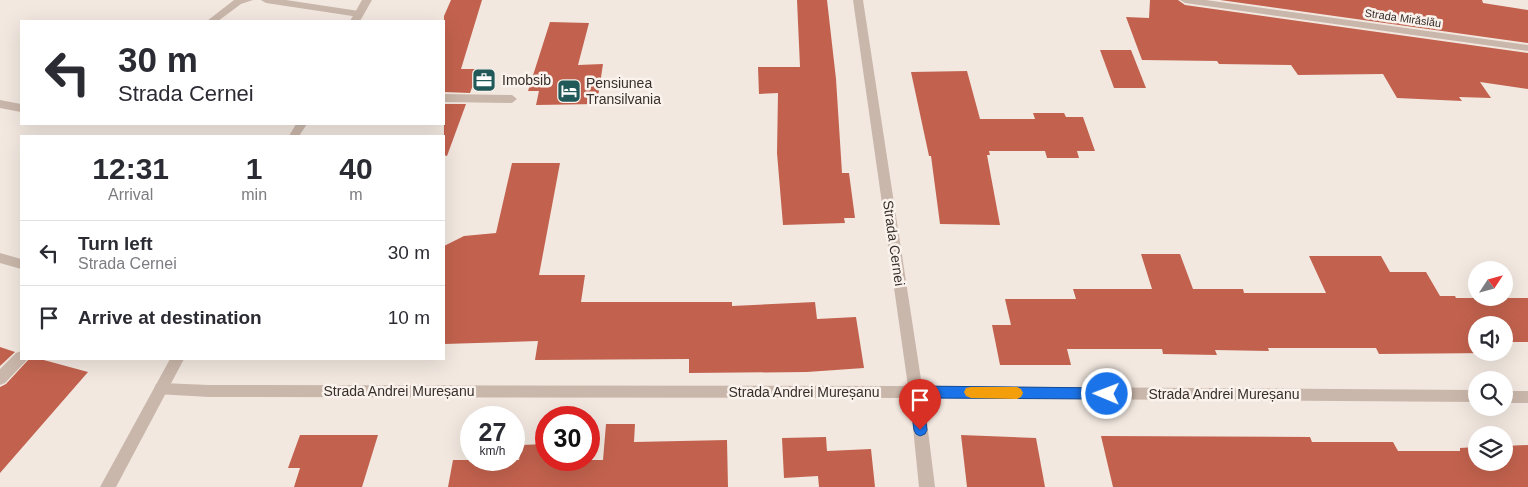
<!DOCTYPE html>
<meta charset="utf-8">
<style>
:root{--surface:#fff;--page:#f7f7f7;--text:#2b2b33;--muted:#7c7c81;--line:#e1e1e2}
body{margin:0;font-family:Helvetica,sans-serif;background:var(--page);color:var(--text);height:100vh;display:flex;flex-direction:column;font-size:19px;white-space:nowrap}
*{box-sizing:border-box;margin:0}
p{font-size:16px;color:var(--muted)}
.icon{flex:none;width:28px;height:28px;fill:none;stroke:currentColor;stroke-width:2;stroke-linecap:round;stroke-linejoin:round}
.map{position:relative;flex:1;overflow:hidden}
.details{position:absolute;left:20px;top:135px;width:425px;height:225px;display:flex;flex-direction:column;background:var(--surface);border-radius:0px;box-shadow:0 5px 20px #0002}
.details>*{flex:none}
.top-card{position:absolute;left:20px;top:20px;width:425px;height:105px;border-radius:0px;box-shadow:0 5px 20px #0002;background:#fff;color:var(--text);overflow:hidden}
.needle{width:32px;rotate:54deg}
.buttons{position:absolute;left:1468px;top:261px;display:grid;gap:10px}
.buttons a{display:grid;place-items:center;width:45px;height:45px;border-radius:50%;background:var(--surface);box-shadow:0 5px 20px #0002;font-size:25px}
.speed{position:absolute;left:460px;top:406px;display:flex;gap:10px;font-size:25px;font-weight:700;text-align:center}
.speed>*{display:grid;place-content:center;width:65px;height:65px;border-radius:50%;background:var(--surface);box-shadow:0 5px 20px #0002;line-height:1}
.speed small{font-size:12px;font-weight:400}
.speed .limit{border:8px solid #d22;background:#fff;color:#111}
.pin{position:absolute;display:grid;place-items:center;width:42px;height:42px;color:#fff;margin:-51px -21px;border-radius:50% 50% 50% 0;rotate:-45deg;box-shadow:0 0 5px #0007}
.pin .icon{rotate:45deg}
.me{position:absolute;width:55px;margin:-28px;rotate:271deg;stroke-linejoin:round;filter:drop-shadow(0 0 4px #0008)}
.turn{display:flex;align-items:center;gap:18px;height:105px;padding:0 15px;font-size:22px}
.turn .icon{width:65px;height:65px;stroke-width:2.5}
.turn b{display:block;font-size:35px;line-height:42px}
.eta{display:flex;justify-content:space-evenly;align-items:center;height:85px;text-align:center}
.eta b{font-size:30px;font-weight:700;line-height:35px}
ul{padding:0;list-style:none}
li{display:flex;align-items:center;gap:15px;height:65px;padding:0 15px;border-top:1px solid var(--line)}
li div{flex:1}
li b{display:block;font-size:19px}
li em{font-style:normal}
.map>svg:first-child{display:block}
.building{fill:#c2624e}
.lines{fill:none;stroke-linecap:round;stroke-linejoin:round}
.service{fill:#cab7ab;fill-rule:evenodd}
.minor{fill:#cab7ab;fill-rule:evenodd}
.tertiary{fill:#cab7ab;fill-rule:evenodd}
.route{fill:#1a73e8;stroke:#114b97}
.slow{fill:#f59e0b}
.labels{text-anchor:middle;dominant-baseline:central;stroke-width:5;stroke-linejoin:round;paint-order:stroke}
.far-street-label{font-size:11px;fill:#382e2a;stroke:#faf2ec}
.poi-label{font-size:14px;fill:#382e2a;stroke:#faf2ec;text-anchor:start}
.street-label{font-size:14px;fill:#382e2a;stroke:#faf2ec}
</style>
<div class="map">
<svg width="1528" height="487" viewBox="0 0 1528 487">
<rect width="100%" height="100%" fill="#f2e8e0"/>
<g class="building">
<path d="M451,0h31l-21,69h18l-9,24 -26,-1v-76z"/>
<path d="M797,0h30l9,79 6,94h7l6,45h-11l1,5 -62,2 -6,-72 1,-60 -19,1 -1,-27h42z"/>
<path d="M1150,0h28l7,5 343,48v36l-48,-7 11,16 -32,-1 3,4 -65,-3 -14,-24 -85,1 -7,-10 -72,-1 -2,-3 -75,-1 -16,-43 23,1z"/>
<path d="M1220,0h262l1,3 45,7v33z"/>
<path d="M550,22l39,1 -11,42 25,-1 -6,40 -61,1 3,-14h-11z"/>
<path d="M1100,50h31l15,38h-32z"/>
<path d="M967,71l13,48h55l-2,-6h31l2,4h17l12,34h-18l2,7h-32l-2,-7h-56l1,4h-3l13,70 -60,-1 -9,-68h-2l-18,-84z"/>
<path d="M444,104h22l-19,52 -3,-1z"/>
<path d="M512,163h48l-21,112h46l-4,27h151v4l83,-4 2,17 39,-2 8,51 -57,4 -118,1v-14l-154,1 3,-19 -94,3v-98l20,-10 32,-3z"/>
<path d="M1141,254h39l13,35h50l1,4h82l-17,-37h72l9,16h36l14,24h15l1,2h72v44h-24v-17h-28v27l15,1 -112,1 -3,-6h-108l1,3 -54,-1 2,5 -54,-1 -1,-5h-95l4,16h-71l-8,-40h19l-6,-26h71l-3,-10h79z"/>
<path d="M0,347l15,5 -15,14z"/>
<path d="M29,359h11l48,13 -88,101v-86l6,-3z"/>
<path d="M606,424h29l-1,18 93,-2 1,47h-280l5,-27h66l2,-15 25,-1v16h57z"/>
<path d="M300,435h78l-16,52h-68l6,-19h-12z"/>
<path d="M961,435l75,3 9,49h-78z"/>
<path d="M1101,436l209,1 2,5h81l5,9h62v-3l16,-1v15h28v-16l24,-1v42h-415z"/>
<path d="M826,437l1,14 44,-2 4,38h-56l-1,-11 -34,2 -2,-40z"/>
</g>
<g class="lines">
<g class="service">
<path d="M444,94l68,1 5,4 -5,4 -68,-1z"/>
<path d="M21,351v8h6l-1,2 -21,22 -5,2v-16l16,-16z"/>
</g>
<g class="minor">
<path d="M234,0h19l-12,4 -23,17h-11z"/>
<path d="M261,0h25l73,11 5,3 -5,3 -93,-14z"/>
<path d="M853,0h10l59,386 554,4v12l-552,-4 11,89h-16l-9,-89 -701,-1 -53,-3 -2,-5 2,-5 5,-1 48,2 699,1z"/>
<path d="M1180,0h26l322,45v6l-343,-48z"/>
<path d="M0,100l21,4v8l-21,-4z"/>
<path d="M0,253l21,6v10l-21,-6z"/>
<rect x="1504" y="391" width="24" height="12"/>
</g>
<g class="tertiary">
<path d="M362,0h10l-12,21h-10z"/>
<path d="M296,124h11l-8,12h-10z"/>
<path d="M170,359h14l-68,128h-16z"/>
</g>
</g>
<path class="route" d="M916,386l191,2 4,1 2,5 -2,4 -4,1 -184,-1 4,32 -2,4 -5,2 -4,-2 -2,-4 -5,-38 2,-4z"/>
<path class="slow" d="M971,387h46l4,2 2,4 -2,4 -4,2 -46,-1 -5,-2 -2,-4 2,-4z"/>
<defs>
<g id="office-square" transform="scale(1.25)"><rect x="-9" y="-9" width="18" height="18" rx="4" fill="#215959" stroke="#faf2ec"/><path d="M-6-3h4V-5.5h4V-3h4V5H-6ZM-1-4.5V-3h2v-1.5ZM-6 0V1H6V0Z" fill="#fff"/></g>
<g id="hotel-square" transform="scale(1.25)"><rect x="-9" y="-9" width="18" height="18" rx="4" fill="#215959" stroke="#faf2ec"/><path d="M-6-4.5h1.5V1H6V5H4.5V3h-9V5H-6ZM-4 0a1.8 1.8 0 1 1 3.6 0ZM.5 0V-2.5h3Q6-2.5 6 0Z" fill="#fff"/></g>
</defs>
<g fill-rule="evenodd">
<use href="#office-square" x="484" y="80"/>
<use href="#hotel-square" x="569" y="91"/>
</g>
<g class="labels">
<g class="far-street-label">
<text transform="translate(1403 18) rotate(8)">Strada Mirăslău</text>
</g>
<g class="poi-label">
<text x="502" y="80">Imobsib</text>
<text x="586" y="83">Pensiunea<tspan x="586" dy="16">Transilvania</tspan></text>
</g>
<g class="street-label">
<text transform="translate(894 243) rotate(82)">Strada Cernei</text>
<text x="399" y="391">Strada Andrei Mureșanu</text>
<text x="804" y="392">Strada Andrei Mureșanu</text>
<text x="1224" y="394">Strada Andrei Mureșanu</text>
</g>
</g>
</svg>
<div class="buttons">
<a><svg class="needle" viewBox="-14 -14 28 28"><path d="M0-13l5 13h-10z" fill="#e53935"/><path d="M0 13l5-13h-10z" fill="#7c7c81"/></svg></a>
<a><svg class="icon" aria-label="sound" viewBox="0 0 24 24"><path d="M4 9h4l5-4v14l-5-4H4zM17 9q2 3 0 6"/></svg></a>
<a><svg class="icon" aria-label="search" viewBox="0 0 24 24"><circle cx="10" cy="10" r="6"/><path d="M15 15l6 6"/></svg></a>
<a><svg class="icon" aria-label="layers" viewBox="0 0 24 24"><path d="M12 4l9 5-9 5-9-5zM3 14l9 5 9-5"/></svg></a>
</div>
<div class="speed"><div>27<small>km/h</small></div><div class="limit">30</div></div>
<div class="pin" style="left:920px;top:430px;background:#d93025"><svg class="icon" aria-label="arrive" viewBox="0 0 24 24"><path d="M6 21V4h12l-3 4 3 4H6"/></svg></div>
<svg class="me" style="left:1107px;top:394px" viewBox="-20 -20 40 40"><circle r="17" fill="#1a73e8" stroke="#fff" stroke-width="3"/><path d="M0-11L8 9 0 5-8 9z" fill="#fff"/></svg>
<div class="top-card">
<div class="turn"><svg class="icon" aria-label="left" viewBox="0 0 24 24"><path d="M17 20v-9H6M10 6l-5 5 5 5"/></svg><div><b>30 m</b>Strada Cernei</div></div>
</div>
<section class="details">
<div class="eta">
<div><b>12:31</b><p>Arrival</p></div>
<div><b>1</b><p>min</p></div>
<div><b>40</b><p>m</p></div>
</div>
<ul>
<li><svg class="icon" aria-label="left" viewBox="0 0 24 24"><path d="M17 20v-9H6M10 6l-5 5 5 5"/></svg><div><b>Turn left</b><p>Strada Cernei</p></div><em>30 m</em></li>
<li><svg class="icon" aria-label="arrive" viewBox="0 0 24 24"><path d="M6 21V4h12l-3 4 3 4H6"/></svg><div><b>Arrive at destination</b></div><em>10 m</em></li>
</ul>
</section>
</div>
